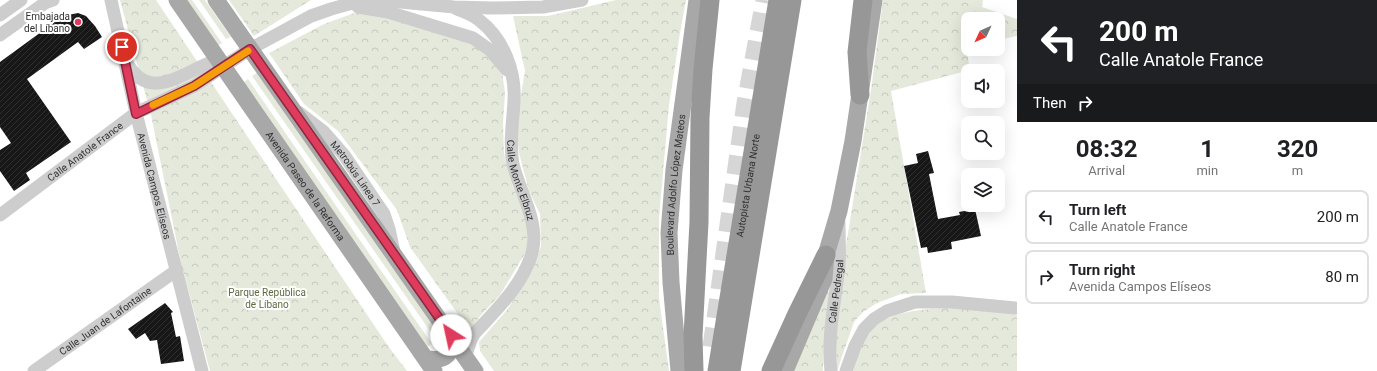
<!DOCTYPE html>
<meta charset="utf-8">
<style>
:root{--surface:#fff;--page:#f2f2f2;--text:#202124;--muted:#757577;--line:#e0e0e0}
body{margin:0;font-family:Roboto,sans-serif;background:var(--page);color:var(--text);height:100vh;display:flex;flex-direction:column;font-size:15px;white-space:nowrap}
*{box-sizing:border-box;margin:0}
p{font-size:13px;color:var(--muted)}
.icon{flex:none;width:22px;height:22px;fill:none;stroke:currentColor;stroke-width:2;stroke-linecap:round;stroke-linejoin:round}
.map{position:relative;flex:1;overflow:hidden}
.side{display:flex;flex-direction:column;background:var(--surface);width:360px}
.side>*{flex:none}
.top-card{background:#202124;color:#fff;overflow:hidden}
.needle{width:26px;rotate:226deg}
.tools{position:absolute;left:961px;top:12px;display:grid;gap:8px}
.tools a{display:grid;place-items:center;width:44px;height:44px;border-radius:8px;background:var(--surface);box-shadow:0 4px 16px #0002;font-size:20px}
.pin{position:absolute;display:grid;place-items:center;width:34px;height:34px;color:#fff;margin:-17px;border:2px solid #fff;border-radius:50%;box-shadow:0 1px 4px #0007}
.me{position:absolute;width:44px;margin:-22px;rotate:325deg;stroke-linejoin:round;filter:drop-shadow(0 0 3px #0008)}
.turn{display:flex;align-items:center;gap:14px;height:84px;padding:0 16px;font-size:18px}
.turn .icon{width:52px;height:52px;stroke-width:2.5}
.turn b{display:block;font-size:28px;line-height:34px}
.then{display:flex;align-items:center;height:38px;padding:0 16px;background:#0003;gap:8px;font-size:15px}
.eta{display:flex;justify-content:space-evenly;align-items:center;height:68px;text-align:center}
.eta b{font-size:24px;font-weight:700;line-height:28px}
ul{padding:0;list-style:none}
li{display:flex;align-items:center;gap:12px;height:54px;margin:0 8px 6px;padding:0 8px;border:2px solid var(--line);border-radius:8px}
li div{flex:1}
li b{display:block;font-size:15px}
li em{font-style:normal}
main{display:flex;flex:1;min-height:0}
.map>svg:first-child{display:block}
.forest{fill:url(#forest-crowns)}
.garden{fill:#e5e9dc}
.building{fill:url(#building-hatch)}
.lines{fill:none;stroke-linecap:round;stroke-linejoin:round}
.highway-tunnel{stroke:#d6d6d6;stroke-width:19;stroke-dasharray:19 10;stroke-linecap:butt}
.minor{stroke:#cdcdcd;stroke-width:13}
.major{stroke:#a8a8a8;stroke-width:17}
.highway{stroke:#979797;stroke-width:19}
.route-casing{stroke:#90263c;stroke-width:10}
.route{stroke:#de3b5d;stroke-width:7}
.slow{stroke:#f59e0b;stroke-width:7}
.poi-dot{fill:#de3b5d;stroke:#fff;stroke-width:1.5}
.labels{text-anchor:middle;dominant-baseline:central;stroke-width:4;stroke-linejoin:round;paint-order:stroke}
.poi-label{font-size:10px;fill:#303030;stroke:#fff;text-anchor:end}
.street-label{font-size:10px;fill:#303030;stroke:#fff}
.park-label{font-size:10px;fill:#596a3f;stroke:#fff}
</style>
<main>
<div class="map">
<svg width="1017" height="371" viewBox="0 0 1017 371">
<defs>
<pattern id="forest-crowns" width="20" height="18" patternUnits="userSpaceOnUse"><rect width="20" height="18" fill="#e5e9dc"/><path d="M2 6a3 3 0 1 1 6 0M12 15a3 3 0 1 1 6 0" fill="none" stroke="#c5c8bd"/></pattern>
<pattern id="building-hatch" width="6" height="6" patternUnits="userSpaceOnUse"><rect width="6" height="6" fill="#171717"/><path d="M-1 1l2-2M0 6l6-6M5 7l2-2" fill="none" stroke="#303030"/></pattern>
</defs>
<rect width="100%" height="100%" fill="#fff"/>
<g class="forest">
<path d="M120,0h36l232,346 19,25h-197l-29,-108 -30,-148z"/>
<path d="M229,0h82l-57,36z"/>
<path d="M616,0h70l-6,33 -11,72 -10,113v80l10,73h-175l-14,-20 -1,-9 28,-32 23,-36 11,-28 -1,-32 -11,-23 -10,-38 -3,-30 9,-52 -12,-55h35z"/>
<path d="M883,0h100l-1,7 35,12v17l-19,4v-21h-30v28h-2l4,23 -79,21 35,202 -25,1 -24,9 -14,9 -9,10 -17,49 -2,-47 8,-60 28,-174z"/>
<path d="M360,11l50,4 75,34 17,22 3,22 -2,30 1,30 9,34 14,32v31l-27,45 -20,21 -10,15 -60,-84 -13,-37 -59,-79 -34,-27 -35,-51 55,-29z"/>
<path d="M826,291l4,1 -6,52 -1,27h-30z"/>
<path d="M957,307l42,2 18,6v56h-164c3,-10 7,-26 13,-35 20,-28 60,-26 91,-29z"/>
</g>
<g class="garden">
<path d="M185,0h7l30,43 -5,3z"/>
<path d="M199,0h6l26,37 -5,2z"/>
<path d="M257,73l185,264 -5,4 -185,-265z"/>
<path d="M248,79l184,265 -5,3 -184,-264z"/>
</g>
<g class="building">
<path d="M78,13l8,3 9,10 7,11 -18,12 -6,-7 -51,37 44,63 -45,31 4,7 -16,11 -14,-20v-21l11,-7 -11,-16v-65l63,-46z"/>
<path d="M928,151l6,22 -5,1 9,45 22,-4 -1,-3 16,-3 6,27 -30,6 1,7 -24,4 -1,-6 -6,1 -17,-82 14,-3 -2,-9z"/>
<path d="M165,303l8,9 -2,1 5,24 4,-1 4,25 -23,3 -4,-24 -7,1 -5,-8 -9,6 -8,-10z"/>
</g>
<g class="lines">
<path class="highway-tunnel" d="M712,347l34,-244 19,-103"/>
<g class="minor">
<path id="s1" d="M111,0l25,113 66,258"/>
<path d="M358,7l30,5 85,26 17,12 17,20"/>
<path id="s2" d="M457,9c7,3 16,6 22,11 24,18 37,51 35,81 -1,21 -5,42 -1,63 7,29 27,58 19,89 -10,33 -35,56 -58,81l-3,6 -6,17"/>
<path d="M0,15l21,-15"/>
<path d="M0,35l45,-32 8,-3"/>
<path d="M127,63c17,30 39,21 65,8 8,-4 17,-8 26,-12"/>
<path id="s3" d="M298,112l26,20 20,23 40,59 5,15 5,23"/>
<path id="s4" d="M0,215l136,-102 58,-27 56,-37 61,-33 20,-7 25,-7 23,-2 75,7 38,1 51,-1 39,-7"/>
<path id="s5" d="M34,371l143,-101"/>
<path id="s6" d="M831,371c-4,-35 4,-69 8,-104 1,-14 0,-29 0,-44"/>
<path d="M846,371l9,-25 9,-17 10,-10 13,-8 28,-9h37l63,6"/>
</g>
<g class="major">
<path id="s7" d="M177,0l257,371"/>
<path d="M216,0l259,371"/>
<path d="M426,359c17,2 23,-1 28,-18"/>
<path id="s8" d="M679,371l-8,-89 -2,-49 5,-63 23,-170"/>
<path d="M785,371l39,-92 2,-24 13,-44 14,-70 21,-141"/>
</g>
<g class="highway">
<path d="M860,95l-3,-43 6,-52"/>
<path d="M694,371l-1,-35 6,-114 1,-104 3,-49 7,-69"/>
<path id="s9" d="M717,371l61,-371"/>
<path d="M731,371l61,-371"/>
<path d="M771,371l26,-57 29,-59"/>
</g>
</g>
<g class="lines">
<g class="route-casing">
<path id="route" d="M122,47l14,67 58,-28 56,-37 201,286"/>
</g>
<use href="#route" class="route"/>
<path class="slow" d="M153,105l41,-19 54,-35"/>
</g>
<circle class="poi-dot" cx="78" cy="22" r="4"/>
<g class="labels">
<g class="poi-label">
<text x="70" y="16">Embajada<tspan x="70" dy="12">del Líbano</tspan></text>
</g>
<g class="street-label">
<text stroke="none"><textPath href="#s4" startOffset="106">Calle Anatole France</textPath></text>
<text stroke="none"><textPath href="#s3" startOffset="85">Metrobús Línea 7</textPath></text>
<text stroke="none"><textPath href="#s2" startOffset="197">Calle Monte Elbruz</textPath></text>
<text stroke="none"><textPath href="#s8" startOffset="187">Boulevard Adolfo López Mateos</textPath></text>
<text stroke="none"><textPath href="#s1" startOffset="191">Avenida Campos Elíseos</textPath></text>
<text stroke="none"><textPath href="#s7" startOffset="226">Avenida Paseo de la Reforma</textPath></text>
<text stroke="none"><textPath href="#s9" startOffset="188">Autopista Urbana Norte</textPath></text>
<text stroke="none"><textPath href="#s6" startOffset="80">Calle Pedregal</textPath></text>
<text stroke="none"><textPath href="#s5" startOffset="87">Calle Juan de Lafontaine</textPath></text>
</g>
<g class="park-label">
<text x="267" y="292">Parque República<tspan x="267" dy="12">de Líbano</tspan></text>
</g>
</g>
</svg>
<div class="tools">
<a><svg class="needle" viewBox="-14 -14 28 28"><path d="M0-13l5 13h-10z" fill="#e53935"/><path d="M0 13l5-13h-10z" fill="#757577"/></svg></a>
<a><svg class="icon" aria-label="sound" viewBox="0 0 24 24"><path d="M4 9h4l5-4v14l-5-4H4zM17 9q2 3 0 6"/></svg></a>
<a><svg class="icon" aria-label="search" viewBox="0 0 24 24"><circle cx="10" cy="10" r="6"/><path d="M15 15l6 6"/></svg></a>
<a><svg class="icon" aria-label="layers" viewBox="0 0 24 24"><path d="M12 4l9 5-9 5-9-5zM3 14l9 5 9-5"/></svg></a>
</div>
<div class="pin" style="left:122px;top:47px;background:#d93025"><svg class="icon" aria-label="arrive" viewBox="0 0 24 24"><path d="M6 21V4h12l-3 4 3 4H6"/></svg></div>
<svg class="me" style="left:451px;top:335px" viewBox="-20 -20 40 40"><circle r="19" fill="#fff"/><path d="M0-13L10 11 0 6-10 11z" fill="#de3b5d"/></svg>
</div>
<section class="side">
<div class="top-card">
<div class="turn"><svg class="icon" aria-label="left" viewBox="0 0 24 24"><path d="M17 20v-9H6M10 6l-5 5 5 5"/></svg><div><b>200 m</b>Calle Anatole France</div></div>
<div class="then">Then<svg class="icon" aria-label="right" viewBox="0 0 24 24"><path d="M7 20v-9h11M14 6l5 5-5 5"/></svg></div>
</div>
<div class="eta">
<div><b>08:32</b><p>Arrival</p></div>
<div><b>1</b><p>min</p></div>
<div><b>320</b><p>m</p></div>
</div>
<ul>
<li><svg class="icon" aria-label="left" viewBox="0 0 24 24"><path d="M17 20v-9H6M10 6l-5 5 5 5"/></svg><div><b>Turn left</b><p>Calle Anatole France</p></div><em>200 m</em></li>
<li><svg class="icon" aria-label="right" viewBox="0 0 24 24"><path d="M7 20v-9h11M14 6l5 5-5 5"/></svg><div><b>Turn right</b><p>Avenida Campos Elíseos</p></div><em>80 m</em></li>
</ul>
</section>
</main>
